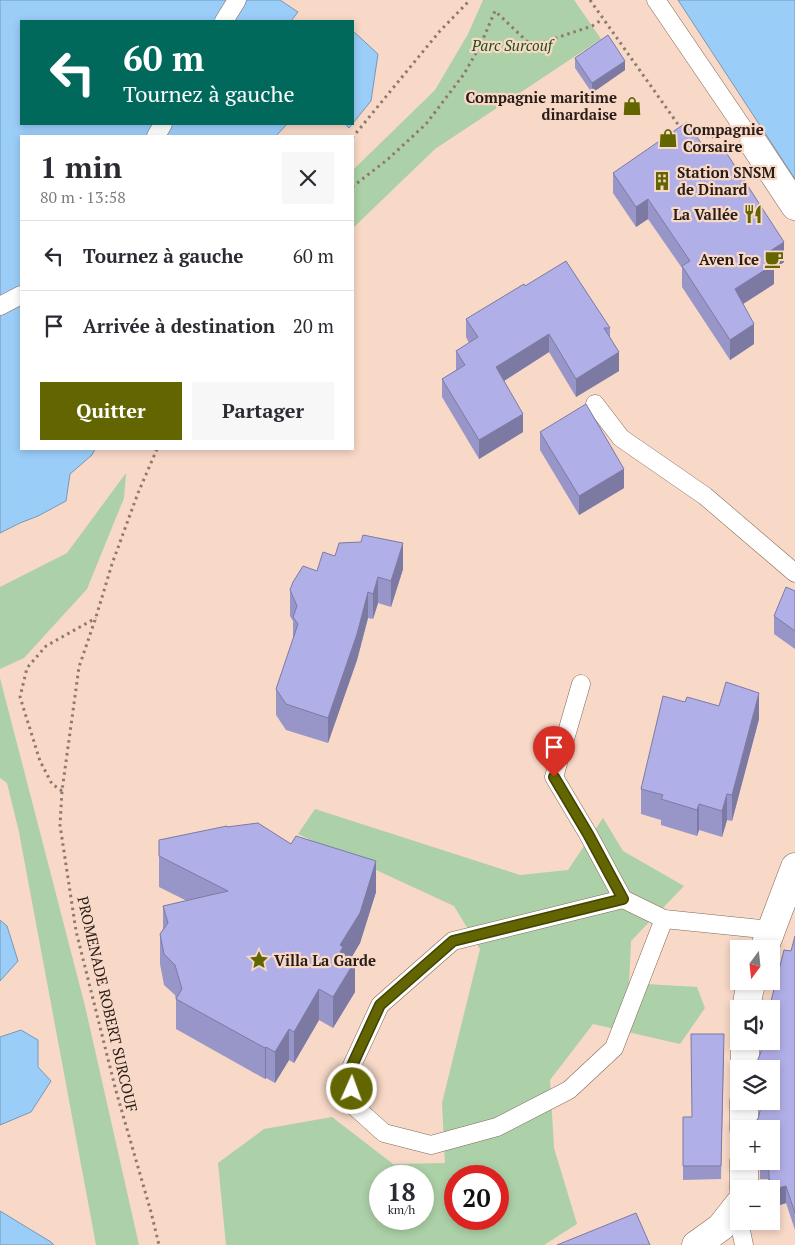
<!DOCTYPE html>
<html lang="fr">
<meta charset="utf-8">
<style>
:root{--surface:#fff;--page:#f7f7f7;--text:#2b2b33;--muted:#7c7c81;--line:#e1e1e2;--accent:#636500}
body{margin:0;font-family:"PT Serif",serif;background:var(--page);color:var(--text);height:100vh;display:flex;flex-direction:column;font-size:19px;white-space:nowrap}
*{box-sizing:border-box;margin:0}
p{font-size:16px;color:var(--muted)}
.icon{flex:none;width:28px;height:28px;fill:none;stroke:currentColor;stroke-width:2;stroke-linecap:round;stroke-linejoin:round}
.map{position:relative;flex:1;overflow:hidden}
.sheet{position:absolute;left:20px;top:135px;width:334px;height:315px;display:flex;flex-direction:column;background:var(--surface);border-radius:0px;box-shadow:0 2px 8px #0003}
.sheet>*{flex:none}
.guide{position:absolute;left:20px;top:20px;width:334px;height:105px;border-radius:0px;box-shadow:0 2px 8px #0003;background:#00695c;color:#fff;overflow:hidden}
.needle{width:32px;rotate:195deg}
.tools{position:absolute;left:730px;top:940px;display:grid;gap:10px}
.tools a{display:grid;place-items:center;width:50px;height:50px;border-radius:0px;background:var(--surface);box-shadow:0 2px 8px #0003;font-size:25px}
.speed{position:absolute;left:369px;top:1165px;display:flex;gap:10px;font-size:25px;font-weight:700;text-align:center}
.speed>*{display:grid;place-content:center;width:65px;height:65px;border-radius:50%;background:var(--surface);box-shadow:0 2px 8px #0003;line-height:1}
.speed small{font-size:12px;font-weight:400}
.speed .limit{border:8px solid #d22;background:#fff;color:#111}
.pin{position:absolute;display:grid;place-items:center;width:42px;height:42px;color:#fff;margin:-51px -21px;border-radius:50% 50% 50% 0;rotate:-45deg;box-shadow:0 0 5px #0007}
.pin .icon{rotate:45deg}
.me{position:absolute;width:55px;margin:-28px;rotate:2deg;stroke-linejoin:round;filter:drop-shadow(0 0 4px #0008)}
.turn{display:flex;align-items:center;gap:18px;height:105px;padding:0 20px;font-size:22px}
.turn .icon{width:65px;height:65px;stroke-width:2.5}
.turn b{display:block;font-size:35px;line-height:42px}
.round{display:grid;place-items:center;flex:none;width:52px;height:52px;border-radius:0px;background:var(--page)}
.overview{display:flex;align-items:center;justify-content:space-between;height:85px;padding:0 20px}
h1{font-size:30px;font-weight:800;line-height:38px}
.button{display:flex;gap:10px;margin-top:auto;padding:10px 20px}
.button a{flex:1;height:58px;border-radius:0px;background:var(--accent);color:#fff;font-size:20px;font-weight:800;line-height:58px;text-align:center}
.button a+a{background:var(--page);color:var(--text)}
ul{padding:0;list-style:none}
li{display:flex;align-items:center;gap:15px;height:70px;padding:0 20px;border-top:1px solid var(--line)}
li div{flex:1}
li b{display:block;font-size:19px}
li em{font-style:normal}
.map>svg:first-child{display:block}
.green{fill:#acd0a7;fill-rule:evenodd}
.water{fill:#9bcdf9;stroke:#7898b5}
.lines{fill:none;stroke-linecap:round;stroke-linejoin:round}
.lane-casing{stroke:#846858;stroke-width:19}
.street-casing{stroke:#846858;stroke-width:29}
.path{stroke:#8f796e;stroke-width:3;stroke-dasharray:2.5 4;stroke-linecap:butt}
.lane{stroke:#fff;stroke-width:18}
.street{stroke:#fff;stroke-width:28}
.wall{fill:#9896c8}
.shaded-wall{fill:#7c7aa2}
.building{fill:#b1afe8;stroke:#7c7aa2}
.route-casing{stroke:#404200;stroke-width:12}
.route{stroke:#636500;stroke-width:9}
.labels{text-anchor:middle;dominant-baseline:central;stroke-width:4.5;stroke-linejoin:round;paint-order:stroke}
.park-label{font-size:15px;font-style:italic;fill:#1a5213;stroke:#f8d8c7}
.poi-label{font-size:15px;font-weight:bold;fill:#281c16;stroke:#f8d8c7;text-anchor:end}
.street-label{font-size:15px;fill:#281c16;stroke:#f8d8c7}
</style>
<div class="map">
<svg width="795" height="1245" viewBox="0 0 795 1245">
<rect width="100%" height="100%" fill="#f8d8c7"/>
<g class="green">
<path d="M483,0h91l27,39 -166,110 -82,79v-58l82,-80 33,-56z"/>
<path d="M126,473l-2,25 -37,91 -63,69 -24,11v-82l67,-34z"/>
<path d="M0,678l85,328 54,239h-43l-77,-413 -12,-49 -7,-5z"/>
<path d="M315,809l205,66 48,-5 35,-52 20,33 61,35 -53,55 -2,42 68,4 8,21 -25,36 -87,-20 -43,56 4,68 23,76 -33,21h-318l-8,-82 46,-34 68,-12 61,47 52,-1 -3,-60 38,-154 -26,-43 -156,-72zM380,1176h42v43h-42zM455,1176h43v43h-43z"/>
</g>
<g class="water">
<path d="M0,0h280l18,12 -7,9h-270v103h266l-11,12h-255v313h74l-3,6 -22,19 -4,27 -28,15 -18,7 -20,10z"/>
<path d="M678,0h117v179z"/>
<path d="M353,31l25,23 -7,47 -22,27 -4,-4h7z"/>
<path d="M0,920l7,6 11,35 -18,20z"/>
<path d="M21,1030l17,10v27l13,14 -20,31 -31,13v-88z"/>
<path d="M0,1211l51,31 3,3h-54z"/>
</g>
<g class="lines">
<g class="lane-casing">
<g id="lane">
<path d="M656,0l98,144"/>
<path d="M224,21l13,-21"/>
<path d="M156,136l7,-12"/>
<path d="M0,306l21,-11"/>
<path d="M595,404l26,34 84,58 90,77"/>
<path d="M581,684l-27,93 34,57 35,65 41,20 107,11"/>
<path d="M623,899l-170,42 -73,64 -31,67 5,34 30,27 47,12 66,-18 72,-37 45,-42 50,-129"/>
<path d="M739,1221l5,24"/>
</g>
</g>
<g class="street-casing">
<g id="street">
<path d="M754,144l41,62"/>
<path d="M764,949l31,-82"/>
<path d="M746,1009l3,-17 3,-11"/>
<path d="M745,1069v-28"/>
<path d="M744,1129v-28"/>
<path d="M744,1189v-28"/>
<path d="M696,1245l25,-18 18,-23"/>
</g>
</g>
<g class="path">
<path d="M590,0l92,130"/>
<path d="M693,133l20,4"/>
<path d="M352,138l87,-106 31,-32"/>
<path d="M352,187l35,-27 39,-36 38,-50 16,-28 15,-35 37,35 60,-20 11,-7"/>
<path d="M157,449l-19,44 -26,71 -16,53 -17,50 -17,124 -2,34 16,106 40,160 35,121 8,33"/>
<path d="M62,791l-10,-7 -12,-23 -20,-64 7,-29 19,-22 50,-28"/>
</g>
<use href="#lane" class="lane"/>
<use href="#street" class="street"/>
</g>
<g class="wall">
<path d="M575,58l50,12 -33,23 -17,-25z"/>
<path d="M707,152l77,110 -10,7v15l-31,20 11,40 -24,16 -48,-73v-19l-34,-49 -12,8 -23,-34v-20z"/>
<path d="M525,286l85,42v9l9,34 -43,26 -27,-45 -45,29 19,51 -44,27 -37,-62v-18l14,-9v-19l13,-8 -3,-6v-18z"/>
<path d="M540,432l84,56 -45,27 -39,-65z"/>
<path d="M335,556l68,13 -12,38 -13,-4 -5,16 -5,-1 -11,42 -29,83 -42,-13 -10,-15v-26l17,-48v-20l-3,-5v-26l27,-19z"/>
<path d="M795,591v58l-21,-15v-18z"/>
<path d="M685,702l74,17 -27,102 -5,-1 -5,17 -23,-7 -2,6 -36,-11v-5l-20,-6v-25z"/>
<path d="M227,827l64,17 85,48 -16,51 -9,15 4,34 -22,36 -14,-8 -25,43 -5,-3 -14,23 -9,-5 -1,1 -89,-50v-29l-1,-5 -11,-10 -4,-21v-30l3,-5v-23l24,-5 -28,-14v-47z"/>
<path d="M795,936v294l-9,-27 -15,5v-19h-2l-1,-10h-8v-18h11v-32h-32v18h-1v-18l1,-3 5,1 7,-2 7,-6 2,-8v-10h11v-32h-17l7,-17v-11h10v-32h-2l15,-59 7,1z"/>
<path d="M724,1048l-3,131 -38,1v-63h9z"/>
</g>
<g class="shaded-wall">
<path d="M625,61v9l-33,23v-10z"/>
<path d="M648,199v20l-12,8v-20z"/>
<path d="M784,242v20l-10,7v15l-39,25v-20l32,-36z"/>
<path d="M754,324v20l-24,16v-20z"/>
<path d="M549,334v18l-53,34v-19z"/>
<path d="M619,352v19l-43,26v-18z"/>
<path d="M523,414v18l-44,27v-19z"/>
<path d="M624,469v19l-45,27v-19z"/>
<path d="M403,543v26l-12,38v-26z"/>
<path d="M378,577v26l-5,16v-25z"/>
<path d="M368,592v26l-11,42 -29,83v-25z"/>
<path d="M759,693v26l-27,102v-26z"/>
<path d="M727,794v26l-5,17v-26z"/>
<path d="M699,804v26l-2,6v-26z"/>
<path d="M376,861v31l-16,51 -17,29 -3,10v-37z"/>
<path d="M355,961v31l-22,36v-31z"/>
<path d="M319,989v31l-25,43v-31z"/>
<path d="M289,1029v31l-14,23v-31z"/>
<path d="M266,1047v31l-1,1v-31z"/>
<rect x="738" y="1129" width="1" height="18"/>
<path d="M786,1186v17l-15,5v-18z"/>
</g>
<g class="building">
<path d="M608,35l17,26 -33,22 -17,-25z"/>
<path d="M687,122l20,30 13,-9 64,99 -17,11 7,11 -39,25 19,35 -24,16 -48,-74 8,-5 -42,-62 -12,8 -23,-34z"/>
<path d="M566,261l44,67h-6l15,24 -43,27 -27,-45 -53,33 27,47 -44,26 -37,-61 23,-14 -9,-14 22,-14 -12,-18 58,-35 1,2z"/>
<path d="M586,404l38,65 -45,27 -39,-64z"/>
<path d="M363,535l40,8 -12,38 -13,-4 -5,17 -5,-2 -11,42 -29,84 -42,-14 -10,-15 22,-65 -5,-7 4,-11 -7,-16 3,-8 10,-16 14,5 6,-19 12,4 4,-13 22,-1z"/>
<path d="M786,587l9,4v40l-21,-15z"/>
<path d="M726,682l33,11 -27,102 -5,-1 -5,17 -23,-7 -2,6 -36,-11 2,-4 -22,-6 22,-93 22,6 2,-5 32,9z"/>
<path d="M258,823l33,21 5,-8 80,25 -16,52 -20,32 3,2 -3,5 15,9 -22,36 -14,-8 -25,43 -5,-3 -14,23 -9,-5 -1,1 -89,-49 6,-10 -7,-24 -11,-11 -4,-20 8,-11 -5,-17 65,-15 -69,-35v-16l68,-14v1z"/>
<path d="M795,936v277l-9,-27 -15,4v-1h-1l-2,-28 -8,1 11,-1v-32h-23l-4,-1 -6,1 1,-3 5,1 7,-2 7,-6 2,-8v-10h11v-32h-17l7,-17v-11h10v-32h-2l15,-59 7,1z"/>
<path d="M691,1034h33l-3,132h-38v-49h9z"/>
<path d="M636,1213l14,32h-93z"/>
</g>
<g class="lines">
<g class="route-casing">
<path id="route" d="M352,1089l-3,-17 31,-67 73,-64 170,-42 -35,-65 -34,-57"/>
</g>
<use href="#route" class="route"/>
</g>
<defs>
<g id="shop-bare" transform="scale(1.5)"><path d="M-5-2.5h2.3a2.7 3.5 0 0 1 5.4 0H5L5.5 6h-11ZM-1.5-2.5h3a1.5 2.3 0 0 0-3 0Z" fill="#636500" stroke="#f8d8c7" stroke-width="2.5" paint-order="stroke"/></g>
<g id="building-bare" transform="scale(1.5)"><path d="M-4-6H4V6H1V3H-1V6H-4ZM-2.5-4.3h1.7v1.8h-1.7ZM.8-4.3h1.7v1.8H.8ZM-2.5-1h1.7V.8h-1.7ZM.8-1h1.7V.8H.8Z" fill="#636500" stroke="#f8d8c7" stroke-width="2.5" paint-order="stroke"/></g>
<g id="restaurant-bare" transform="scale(1.5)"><path d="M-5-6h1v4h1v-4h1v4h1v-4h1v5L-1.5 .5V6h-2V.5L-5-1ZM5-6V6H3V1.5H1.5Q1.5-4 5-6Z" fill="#636500" stroke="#f8d8c7" stroke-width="2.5" paint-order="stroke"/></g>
<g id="cafe-bare" transform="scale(1.5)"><path d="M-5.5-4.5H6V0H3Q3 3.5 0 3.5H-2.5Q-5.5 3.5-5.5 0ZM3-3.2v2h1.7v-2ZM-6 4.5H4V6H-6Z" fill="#636500" stroke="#f8d8c7" stroke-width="2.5" paint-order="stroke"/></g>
<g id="sight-bare" transform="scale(1.5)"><path d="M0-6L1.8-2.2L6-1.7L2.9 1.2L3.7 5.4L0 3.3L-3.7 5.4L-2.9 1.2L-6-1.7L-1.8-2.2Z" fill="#636500" stroke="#f8d8c7" stroke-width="2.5" paint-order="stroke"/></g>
</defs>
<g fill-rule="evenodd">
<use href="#shop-bare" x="632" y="106"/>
<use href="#shop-bare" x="668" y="138"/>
<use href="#building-bare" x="662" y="181"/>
<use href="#restaurant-bare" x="753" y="214"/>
<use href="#cafe-bare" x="774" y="259"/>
<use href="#sight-bare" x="259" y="960"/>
</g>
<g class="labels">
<g class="park-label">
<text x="512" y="45">Parc Surcouf</text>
</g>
<g class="poi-label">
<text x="617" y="97">Compagnie maritime<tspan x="617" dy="17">dinardaise</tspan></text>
<text x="683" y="129" text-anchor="start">Compagnie<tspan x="683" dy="17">Corsaire</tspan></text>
<text x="677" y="172" text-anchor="start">Station SNSM<tspan x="677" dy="17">de Dinard</tspan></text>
<text x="738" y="214">La Vallée</text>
<text x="759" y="259">Aven Ice</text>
<text x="274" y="960" text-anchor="start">Villa La Garde</text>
</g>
<g class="street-label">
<text transform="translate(108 1004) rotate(77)">PROMENADE ROBERT SURCOUF</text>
</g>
</g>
</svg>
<div class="tools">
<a><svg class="needle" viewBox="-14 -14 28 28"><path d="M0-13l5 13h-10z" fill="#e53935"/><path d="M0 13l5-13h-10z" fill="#7c7c81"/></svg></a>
<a><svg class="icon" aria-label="sound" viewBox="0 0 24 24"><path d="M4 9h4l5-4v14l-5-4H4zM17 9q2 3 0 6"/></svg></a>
<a><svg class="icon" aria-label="layers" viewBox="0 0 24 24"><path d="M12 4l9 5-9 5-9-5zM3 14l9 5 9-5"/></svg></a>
<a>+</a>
<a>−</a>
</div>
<div class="speed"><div>18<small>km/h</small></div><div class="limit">20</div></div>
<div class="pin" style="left:554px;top:777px;background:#d93025"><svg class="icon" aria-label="arrive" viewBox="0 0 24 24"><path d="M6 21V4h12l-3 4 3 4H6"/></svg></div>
<svg class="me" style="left:352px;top:1089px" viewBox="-20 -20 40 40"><circle r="17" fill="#636500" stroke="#fff" stroke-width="3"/><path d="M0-11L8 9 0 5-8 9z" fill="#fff"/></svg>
<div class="guide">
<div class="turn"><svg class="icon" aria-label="left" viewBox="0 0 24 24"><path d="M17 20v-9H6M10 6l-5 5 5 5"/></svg><div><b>60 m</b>Tournez à gauche</div></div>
</div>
<section class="sheet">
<div class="overview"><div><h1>1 min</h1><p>80 m · 13:58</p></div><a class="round"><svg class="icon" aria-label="close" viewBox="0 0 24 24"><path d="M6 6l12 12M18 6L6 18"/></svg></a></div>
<ul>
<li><svg class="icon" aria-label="left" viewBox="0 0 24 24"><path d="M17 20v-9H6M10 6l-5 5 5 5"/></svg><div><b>Tournez à gauche</b></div><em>60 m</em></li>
<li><svg class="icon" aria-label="arrive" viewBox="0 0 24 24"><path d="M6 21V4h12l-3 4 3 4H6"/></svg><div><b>Arrivée à destination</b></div><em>20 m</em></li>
</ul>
<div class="button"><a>Quitter</a><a>Partager</a></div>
</section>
</div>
